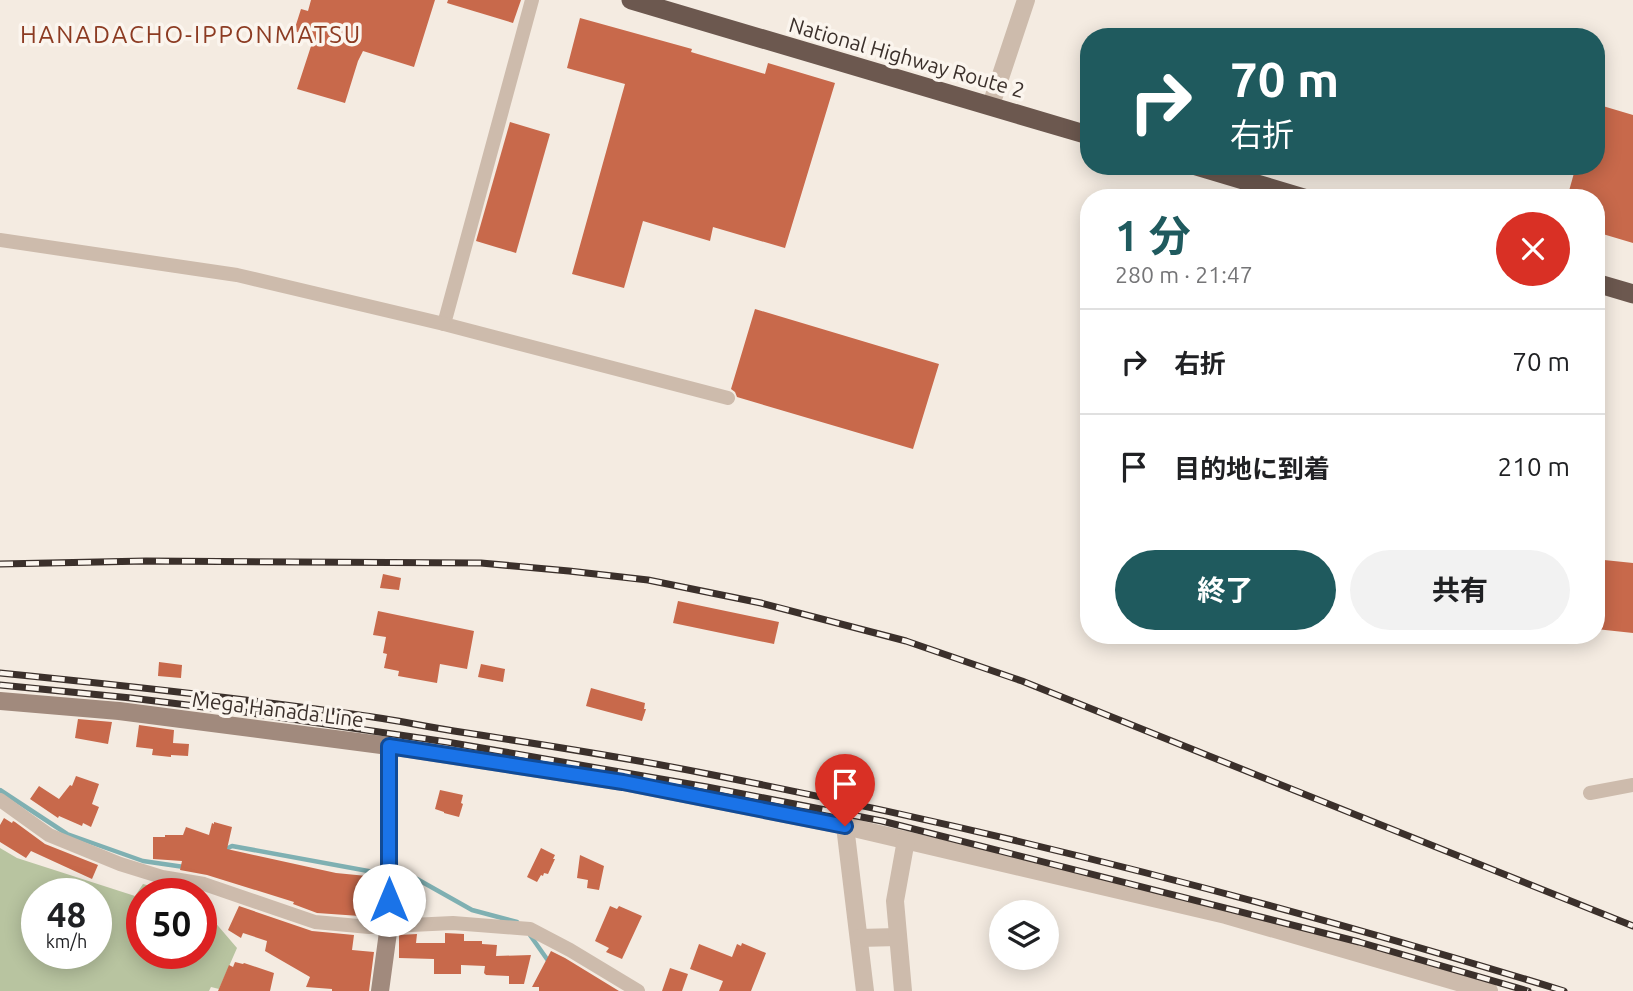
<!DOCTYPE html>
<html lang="ja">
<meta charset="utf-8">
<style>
:root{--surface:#fff;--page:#f2f2f2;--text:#202124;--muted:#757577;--line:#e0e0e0;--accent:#1f5a5e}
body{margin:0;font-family:Ubuntu,"Noto Sans JP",sans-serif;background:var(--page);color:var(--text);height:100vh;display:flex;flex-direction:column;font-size:26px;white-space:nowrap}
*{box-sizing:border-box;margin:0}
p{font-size:23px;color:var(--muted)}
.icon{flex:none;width:38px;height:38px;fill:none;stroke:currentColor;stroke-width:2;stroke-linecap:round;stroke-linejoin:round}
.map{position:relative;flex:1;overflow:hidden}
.sheet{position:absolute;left:1080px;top:189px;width:525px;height:455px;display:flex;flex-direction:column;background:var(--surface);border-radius:28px;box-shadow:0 4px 18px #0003}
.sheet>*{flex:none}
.hud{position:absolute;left:1080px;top:28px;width:525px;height:147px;border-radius:28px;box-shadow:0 4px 18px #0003;background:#1f5a5e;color:#fff;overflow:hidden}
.controls{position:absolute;left:989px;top:900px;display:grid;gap:14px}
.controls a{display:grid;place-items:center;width:70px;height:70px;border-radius:50%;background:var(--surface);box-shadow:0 4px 18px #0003;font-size:35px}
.speed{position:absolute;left:21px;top:878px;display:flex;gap:14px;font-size:35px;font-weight:700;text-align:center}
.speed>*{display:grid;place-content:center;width:91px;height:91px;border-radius:50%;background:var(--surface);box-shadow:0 4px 18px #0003;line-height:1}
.speed small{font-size:18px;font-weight:400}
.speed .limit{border:10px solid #d22;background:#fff;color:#111}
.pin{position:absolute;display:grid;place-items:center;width:60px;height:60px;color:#fff;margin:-72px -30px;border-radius:50% 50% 50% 0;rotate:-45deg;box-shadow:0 0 7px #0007}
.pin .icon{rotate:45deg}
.me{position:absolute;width:77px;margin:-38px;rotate:0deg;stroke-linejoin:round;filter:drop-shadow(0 0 5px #0008)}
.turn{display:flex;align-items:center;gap:24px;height:147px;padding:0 35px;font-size:32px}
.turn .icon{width:91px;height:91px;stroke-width:2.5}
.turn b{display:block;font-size:49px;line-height:60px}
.round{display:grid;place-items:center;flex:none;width:74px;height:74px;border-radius:37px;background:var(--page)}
.overview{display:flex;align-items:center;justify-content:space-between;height:119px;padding:0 35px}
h1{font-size:42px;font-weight:700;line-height:52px;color:var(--accent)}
.cta{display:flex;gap:14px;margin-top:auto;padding:14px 35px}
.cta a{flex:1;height:80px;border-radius:42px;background:var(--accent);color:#fff;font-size:28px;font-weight:700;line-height:80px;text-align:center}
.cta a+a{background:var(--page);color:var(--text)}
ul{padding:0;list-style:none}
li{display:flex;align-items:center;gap:21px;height:105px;padding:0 35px;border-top:2px solid var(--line)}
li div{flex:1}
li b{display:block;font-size:26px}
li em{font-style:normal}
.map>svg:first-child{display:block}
.green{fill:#b8c4a0;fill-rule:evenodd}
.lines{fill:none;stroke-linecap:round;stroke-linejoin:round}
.stream{stroke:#7fb0b2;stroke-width:4.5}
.building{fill:#c8694b}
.minor{stroke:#cdbbac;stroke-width:14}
.tertiary{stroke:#cdbbac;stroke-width:18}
.secondary{stroke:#a18a7d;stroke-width:18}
.trunk{stroke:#6c584f;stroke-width:19}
.rail-casing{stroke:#3b302b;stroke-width:7}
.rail{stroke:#fbf5ee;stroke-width:4.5;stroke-dasharray:13;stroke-linecap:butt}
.route-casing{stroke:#114b97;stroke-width:18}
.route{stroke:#1a73e8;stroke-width:12}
.labels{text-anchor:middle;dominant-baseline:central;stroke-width:7;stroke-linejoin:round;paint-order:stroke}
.street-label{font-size:21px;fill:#3b302b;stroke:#fbf5ee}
.quarter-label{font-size:24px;letter-spacing:2px;fill:#8c3b22;stroke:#fbf5ee}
</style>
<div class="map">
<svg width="1633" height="991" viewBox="0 0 1633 991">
<rect width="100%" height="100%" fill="#f4ebe1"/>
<path class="green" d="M0,848l17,10 118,38 8,-12 37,10h-38v60h59v-48l36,42 -18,41 -8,-2 -2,4h-209zM37,894h59v60h-59z"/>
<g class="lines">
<g class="stream">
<path d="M0,790l67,44 76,27 41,6"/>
<path d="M224,850l8,-4 147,27"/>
<path d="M398,876l19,3 55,31 45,12"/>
<path d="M530,935l19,27"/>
</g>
</g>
<g class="building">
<path d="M311,0h124l-21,67 -51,-16 -5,10 -13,42 -48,-14 17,-52 -20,-6 7,-22 7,2z"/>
<path d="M448,0h73l-8,23 -66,-20z"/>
<path d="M580,18l112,31 -1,3 74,22 3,-11 67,20 -50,165 -72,-21 -3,14 -67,-20 -19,67 -52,-14 53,-190 -58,-16z"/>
<path d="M1596,104l37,11v128l-37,-11v-34h-29l9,-32h20z"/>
<path d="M510,122l40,12 -34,119 -40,-12z"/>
<path d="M755,309l184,55 -26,85 -176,-52 -2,-5 -4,-3z"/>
<path d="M1604,560l29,3v70l-37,-4z"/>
<path d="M383,574l18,4 -2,12 -19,-2z"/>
<path d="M678,601l101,21 -5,22 -101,-21z"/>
<path d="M378,611l96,20 -7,38 -27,-5 -3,19 -39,-7 1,-5 -15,-3 3,-14 -4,-1 3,-16 -13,-2z"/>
<path d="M159,662l23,3 -1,13 -23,-2z"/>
<path d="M481,664l24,5 -2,13 -25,-5z"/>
<path d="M591,688l54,15 -1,6h2l-4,12 -56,-15z"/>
<path d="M78,719l34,3 -4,22 -33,-6z"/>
<path d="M139,725l35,5 -1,13 16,1 -1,12 -17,-1v2l-19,-2 1,-6 -17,-2z"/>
<path d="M76,776l23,8 -7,20 7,3 -8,20 -8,-4 -1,3 -23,-10 -1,2 -28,-19 9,-13 20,13 11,-14 2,1z"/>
<path d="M440,790l23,5 -2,8 2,1 -4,13 -15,-4v-1l-9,-3z"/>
<path d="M4,818l8,5 1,-2 2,1 30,22 53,21 -6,14 -61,-28 -5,7 -26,-16v-17z"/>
<path d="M214,822l18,5 -5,22 109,24 41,4 -3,40 -57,-4 -24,-9 1,-2 -87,-27 -27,-5 2,-9 -29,-2v-22h12v-2h18l3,-8 23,8 3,-12 2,1z"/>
<path d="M541,848l14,7 -2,4h2l-7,15 -4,-1 -1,3 -2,-1 -4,7 -10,-5z"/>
<path d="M580,855l24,11 -5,24 -12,-2 1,-8 -11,-2z"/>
<path d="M239,906l73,25 42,4 -2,15 22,2 -5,39h-37v-2l-26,-2 4,-10 -45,-26 2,-10 -24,-8 -2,5 -13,-8z"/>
<path d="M610,906l7,3 2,-3 23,10 -20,43 -16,-7 3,-4 -14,-7z"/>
<path d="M445,933l19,1v7h18v3l15,1 -1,11 35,-1 -7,29h-15v-8l-23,-1 -2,-2 1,-7 -24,-1v9h-27v-15l-35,-1v-23l18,-1 -1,9h29z"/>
<path d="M742,943l24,10 -15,38h-32l4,-10 -33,-12 9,-25 33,13 5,-13 4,2z"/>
<path d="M551,951l14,7 54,33h-80v-4h-7z"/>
<path d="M235,962l8,2 1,-1 30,10 -4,18h-52l11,-26 4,2z"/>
<path d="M670,968l18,6 -6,17h-20z"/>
</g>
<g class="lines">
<g class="minor">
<path d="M532,0l-88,324 284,74"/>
<path d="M0,240l237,35 207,49"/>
<path d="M1590,793l43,-8"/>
<path d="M0,800l49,35 71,29 42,13 42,7 111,38 54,5 84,-4 77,6 40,21 68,41"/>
</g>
<g class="tertiary">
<path d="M991,105l35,-105"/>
<path d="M389,746l234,36 222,44 381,89 263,76"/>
<path d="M845,826l20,165"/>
<path d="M859,938l39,-1"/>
<path d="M903,991l-8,-90 11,-61"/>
</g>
<path class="secondary" d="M0,701l119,10 270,35v179l-9,66"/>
<g class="trunk">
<path d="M631,0l457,135"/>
<path d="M1196,166l108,32"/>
<path d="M1596,283l37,11"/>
</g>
<g class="rail-casing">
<g id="rail">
<path d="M0,564l146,-3 335,2 88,8 79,9 113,23 145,38 116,40 611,245"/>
<path d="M0,673c120,12 240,25 359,42 32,4 63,11 95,16 85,13 170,26 254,43 288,56 574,130 856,217"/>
<path d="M0,685l131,13 113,14 203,30 260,45 175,34 477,121 169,49"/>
</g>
</g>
<use href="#rail" class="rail"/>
</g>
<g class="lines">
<g class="route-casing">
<path id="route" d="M389,900v-154l234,36 222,44"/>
</g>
<use href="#route" class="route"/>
</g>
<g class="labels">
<g class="street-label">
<text transform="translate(907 57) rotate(16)">National Highway Route 2</text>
<text transform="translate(278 709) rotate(7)">Mega Hanada Line</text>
</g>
<g class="quarter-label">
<text x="191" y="34">HANADACHO-IPPONMATSU</text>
</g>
</g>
</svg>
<div class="controls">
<a><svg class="icon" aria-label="layers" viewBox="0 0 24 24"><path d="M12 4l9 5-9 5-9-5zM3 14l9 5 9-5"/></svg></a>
</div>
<div class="speed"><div>48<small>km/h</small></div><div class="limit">50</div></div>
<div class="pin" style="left:845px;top:826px;background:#d93025"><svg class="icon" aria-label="arrive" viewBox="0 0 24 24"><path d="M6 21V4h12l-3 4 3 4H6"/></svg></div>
<svg class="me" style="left:389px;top:900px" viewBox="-20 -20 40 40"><circle r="19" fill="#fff"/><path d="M0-13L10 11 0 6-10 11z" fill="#1a73e8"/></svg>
<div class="hud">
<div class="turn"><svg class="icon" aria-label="right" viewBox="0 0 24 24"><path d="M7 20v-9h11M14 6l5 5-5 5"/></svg><div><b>70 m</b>右折</div></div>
</div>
<section class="sheet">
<div class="overview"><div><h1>1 分</h1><p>280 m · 21:47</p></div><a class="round" style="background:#d93025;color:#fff"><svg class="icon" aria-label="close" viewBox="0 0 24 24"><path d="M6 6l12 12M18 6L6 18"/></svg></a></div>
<ul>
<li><svg class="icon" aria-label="right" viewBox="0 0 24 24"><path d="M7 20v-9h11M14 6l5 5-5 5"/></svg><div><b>右折</b></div><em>70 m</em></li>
<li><svg class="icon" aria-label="arrive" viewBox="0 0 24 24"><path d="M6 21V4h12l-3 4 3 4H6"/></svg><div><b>目的地に到着</b></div><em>210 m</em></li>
</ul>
<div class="cta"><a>終了</a><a>共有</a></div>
</section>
</div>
